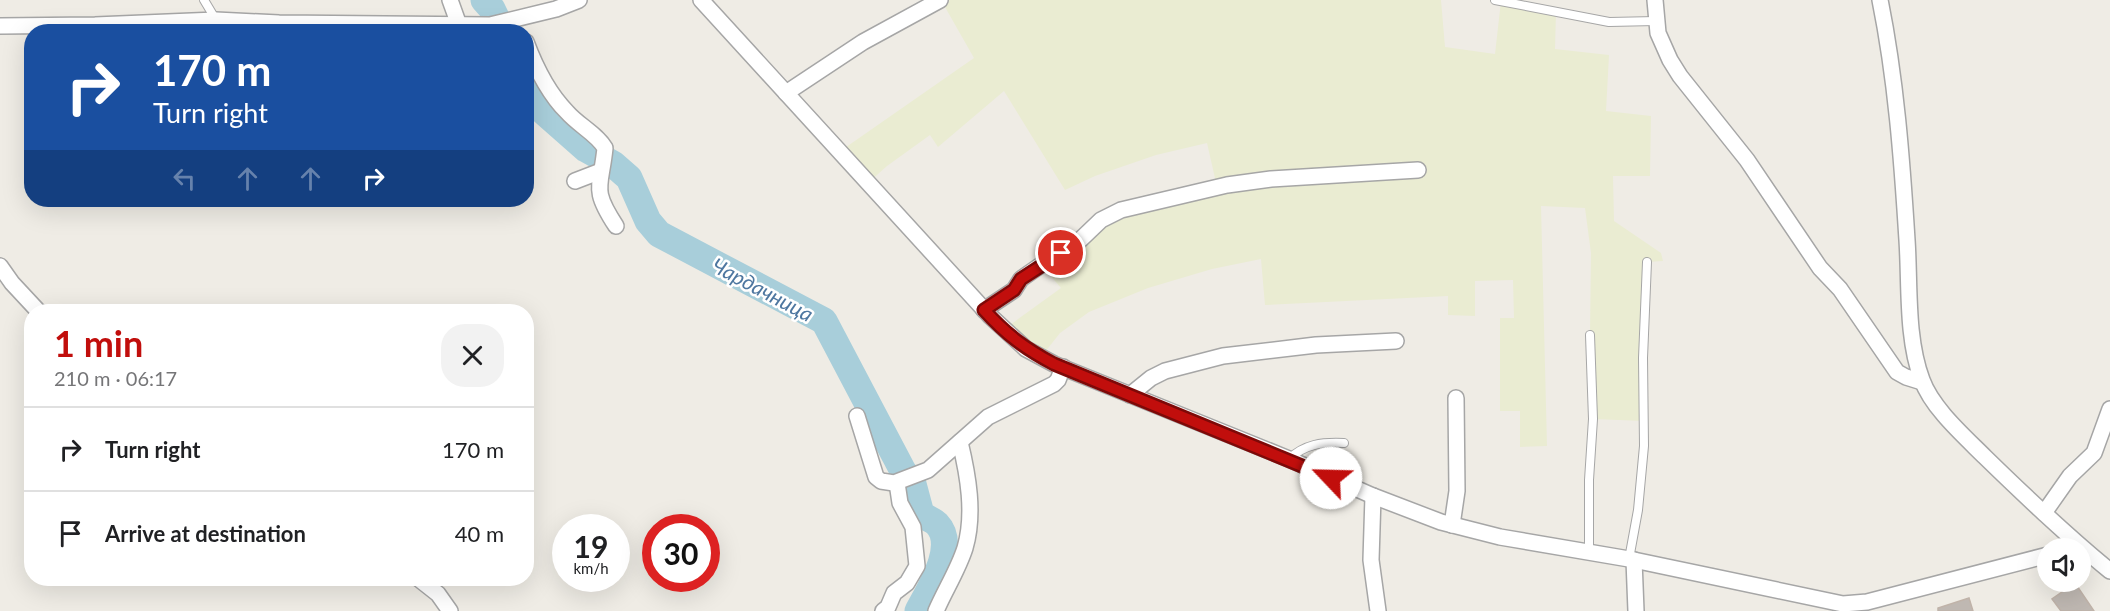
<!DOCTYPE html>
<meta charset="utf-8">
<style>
:root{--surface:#fff;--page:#f2f2f2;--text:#202124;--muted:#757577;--line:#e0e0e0;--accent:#c10e0c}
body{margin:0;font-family:Lato,sans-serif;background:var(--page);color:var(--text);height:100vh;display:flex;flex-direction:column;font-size:22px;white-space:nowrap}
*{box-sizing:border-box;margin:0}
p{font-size:20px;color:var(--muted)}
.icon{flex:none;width:33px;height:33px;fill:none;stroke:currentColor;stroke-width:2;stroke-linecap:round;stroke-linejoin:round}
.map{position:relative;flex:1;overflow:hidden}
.drawer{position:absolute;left:24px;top:304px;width:510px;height:282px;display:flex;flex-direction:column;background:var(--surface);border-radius:24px;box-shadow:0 6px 24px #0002}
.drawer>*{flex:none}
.top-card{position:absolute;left:24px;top:24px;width:510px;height:183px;border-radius:24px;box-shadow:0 6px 24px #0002;background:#1a4fa0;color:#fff;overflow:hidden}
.tools{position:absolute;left:2037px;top:538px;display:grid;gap:12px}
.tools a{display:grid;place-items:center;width:54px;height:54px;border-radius:50%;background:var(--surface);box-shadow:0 6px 24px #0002;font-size:30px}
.speed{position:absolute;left:552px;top:514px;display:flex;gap:12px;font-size:30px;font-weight:700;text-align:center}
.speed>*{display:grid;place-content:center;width:78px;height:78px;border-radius:50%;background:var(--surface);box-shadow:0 6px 24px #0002;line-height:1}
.speed small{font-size:15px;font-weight:400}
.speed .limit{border:9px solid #d22;background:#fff;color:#111}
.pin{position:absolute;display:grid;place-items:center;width:51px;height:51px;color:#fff;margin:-26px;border:3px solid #fff;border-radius:50%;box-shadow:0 2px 6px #0007}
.me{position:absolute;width:66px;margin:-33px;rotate:294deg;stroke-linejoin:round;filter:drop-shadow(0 0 4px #0008)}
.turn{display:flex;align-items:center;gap:21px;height:126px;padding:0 30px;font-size:27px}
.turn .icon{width:78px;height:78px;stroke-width:2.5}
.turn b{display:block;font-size:42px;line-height:51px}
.lanes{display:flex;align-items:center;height:57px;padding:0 30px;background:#0003;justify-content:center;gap:30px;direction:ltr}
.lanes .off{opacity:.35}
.round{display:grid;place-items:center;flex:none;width:63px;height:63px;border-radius:24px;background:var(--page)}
.head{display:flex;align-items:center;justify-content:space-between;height:102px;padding:0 30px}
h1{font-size:36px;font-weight:700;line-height:45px;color:var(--accent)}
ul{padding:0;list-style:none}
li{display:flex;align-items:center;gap:18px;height:84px;padding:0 30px;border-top:2px solid var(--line)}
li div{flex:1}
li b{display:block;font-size:22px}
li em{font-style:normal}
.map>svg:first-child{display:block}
.farmland{fill:#eaecd2}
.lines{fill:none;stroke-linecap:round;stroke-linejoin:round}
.river{stroke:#a8ceda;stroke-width:27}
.building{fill:#bfb8b2;stroke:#c0b3a9;stroke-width:1.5}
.service-casing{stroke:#a6a6a6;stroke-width:10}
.minor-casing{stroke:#a6a6a6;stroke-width:18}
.service{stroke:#fff;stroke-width:8}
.minor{stroke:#fff;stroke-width:15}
.route-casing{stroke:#7d0908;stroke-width:15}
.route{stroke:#c10e0c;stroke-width:10}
.labels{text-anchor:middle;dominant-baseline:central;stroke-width:5;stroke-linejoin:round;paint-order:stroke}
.water-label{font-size:21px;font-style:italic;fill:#4e77a0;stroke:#fff}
</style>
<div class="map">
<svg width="2110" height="611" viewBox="0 0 2110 611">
<rect width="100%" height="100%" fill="#efece5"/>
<path class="farmland" d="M941,0h500l4,47 50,7 6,-53 55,11 -1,37 54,6 -3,56 45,5 -1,60h-37l1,45 47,32 2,8 -15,1 -4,159 -51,-2 -3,-84 1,-82 -6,-45 -44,-2 6,240 -27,1v-36h-20v-93h14l-1,-38 -38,1v35l-27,-1v-19l-183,9 -4,-46 -49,10 -64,19 -59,24 -29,21 -19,24 -38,-27 58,-42 -20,-23 60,-45 116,-33 -10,-44 -51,12 -61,21 -30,14 -61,-99 -66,56 -8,-12 -43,31 -19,17 -29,-31 135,-94z"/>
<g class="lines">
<g class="river">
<path d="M484,0l8,9 11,23"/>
<path d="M526,79l18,33 42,37 27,15 16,14 19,43 11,13 165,87 79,150 10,13 8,30c5,4 12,6 16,10 21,22 -8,66 -19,87"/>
</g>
</g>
<g class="building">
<path d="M2075,583l19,28h-33l-9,-12z"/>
<path d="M1969,598l4,13h-35v-3z"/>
</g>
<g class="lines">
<g class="service-casing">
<g id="service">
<path d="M204,0l12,20"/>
<path d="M1495,0l114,22 47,-1"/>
<path d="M1289,459c16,-15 33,-17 55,-16"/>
<path d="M1589,552v-72l4,-61 -3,-84"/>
<path d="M1629,559l9,-49 6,-64 -1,-88 4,-96"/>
</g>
</g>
<g class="minor-casing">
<g id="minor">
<path d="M450,0l9,25"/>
<path d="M701,0l288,315 37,34 28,15 235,95 84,37 68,26 59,15 129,22 214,45 24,-2 181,-47"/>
<path d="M1655,0l3,33 12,27 10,16 67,84 73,108 20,21 57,83 9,5 16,5"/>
<path d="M1880,0c16,79 22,160 27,240 3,44 -1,98 15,140 10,28 42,56 63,77 41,40 81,78 125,114"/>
<path d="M0,26l95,-1 121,-5 63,3 211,2 66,-16 23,-9"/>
<path d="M526,42c9,24 23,52 41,70 11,13 30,22 38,36 -4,40 -14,40 11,78"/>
<path d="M786,93l77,-51 77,-42"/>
<path d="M575,181l26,-10"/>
<path d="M0,266l12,17 27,29"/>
<path d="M984,310l30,-20 7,-11 20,-14 37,-23 23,-22 20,-10 106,-25 44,-6 147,-9"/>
<path d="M1130,395l21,-17 14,-7 58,-15 93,-11 80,-4"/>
<path d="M857,416l19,61 5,4 13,2 34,-13 60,-53 66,-33 4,-4 5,-13"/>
<path d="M1373,496l-2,64 7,51"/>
<path d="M2044,513l26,-37 24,-23 16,-44"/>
<path d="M1452,525l5,-34 -1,-93"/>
<path d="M1634,560l2,51"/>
<path d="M419,579l19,15 12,17"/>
<path d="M883,611l5,-4 6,-14 13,-10 10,-17 -4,-39 -13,-24 -3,-20"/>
<path d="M936,611c9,-21 22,-41 29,-63 10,-34 3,-73 -5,-106"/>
</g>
</g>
<use href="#service" class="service"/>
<use href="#minor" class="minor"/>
</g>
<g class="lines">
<g class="route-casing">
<path id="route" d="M1061,253l-40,26 -7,11 -30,20c23,25 40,38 70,54l277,114"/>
</g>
<use href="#route" class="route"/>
</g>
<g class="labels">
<g class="water-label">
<text transform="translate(763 289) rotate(28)">Чардачница</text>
</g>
</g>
</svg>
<div class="tools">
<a><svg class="icon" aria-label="sound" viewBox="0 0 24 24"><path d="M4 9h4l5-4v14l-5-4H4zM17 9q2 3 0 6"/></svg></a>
</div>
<div class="speed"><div>19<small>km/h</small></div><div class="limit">30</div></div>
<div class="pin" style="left:1061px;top:253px;background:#d93025"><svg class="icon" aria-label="arrive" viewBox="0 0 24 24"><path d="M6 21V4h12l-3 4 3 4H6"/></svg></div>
<svg class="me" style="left:1331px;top:478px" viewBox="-20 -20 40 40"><circle r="19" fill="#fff"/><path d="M0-13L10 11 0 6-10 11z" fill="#c10e0c"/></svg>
<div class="top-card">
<div class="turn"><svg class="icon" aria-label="right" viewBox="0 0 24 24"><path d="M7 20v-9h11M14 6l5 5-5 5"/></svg><div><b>170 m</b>Turn right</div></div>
<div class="lanes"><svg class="icon off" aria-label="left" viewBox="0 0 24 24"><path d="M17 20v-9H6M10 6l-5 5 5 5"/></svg><svg class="icon off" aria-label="ahead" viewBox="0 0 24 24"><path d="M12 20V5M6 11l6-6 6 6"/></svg><svg class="icon off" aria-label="ahead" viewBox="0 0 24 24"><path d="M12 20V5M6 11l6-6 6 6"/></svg><svg class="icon" aria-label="right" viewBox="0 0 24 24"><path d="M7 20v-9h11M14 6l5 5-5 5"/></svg></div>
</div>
<section class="drawer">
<div class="head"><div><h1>1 min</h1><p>210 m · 06:17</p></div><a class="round"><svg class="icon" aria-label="close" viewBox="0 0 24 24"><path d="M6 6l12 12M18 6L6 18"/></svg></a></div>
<ul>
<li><svg class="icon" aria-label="right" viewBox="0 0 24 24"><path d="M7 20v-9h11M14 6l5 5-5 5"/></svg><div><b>Turn right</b></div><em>170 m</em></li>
<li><svg class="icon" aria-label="arrive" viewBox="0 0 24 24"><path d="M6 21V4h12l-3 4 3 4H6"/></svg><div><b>Arrive at destination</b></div><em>40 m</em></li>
</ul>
</section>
</div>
